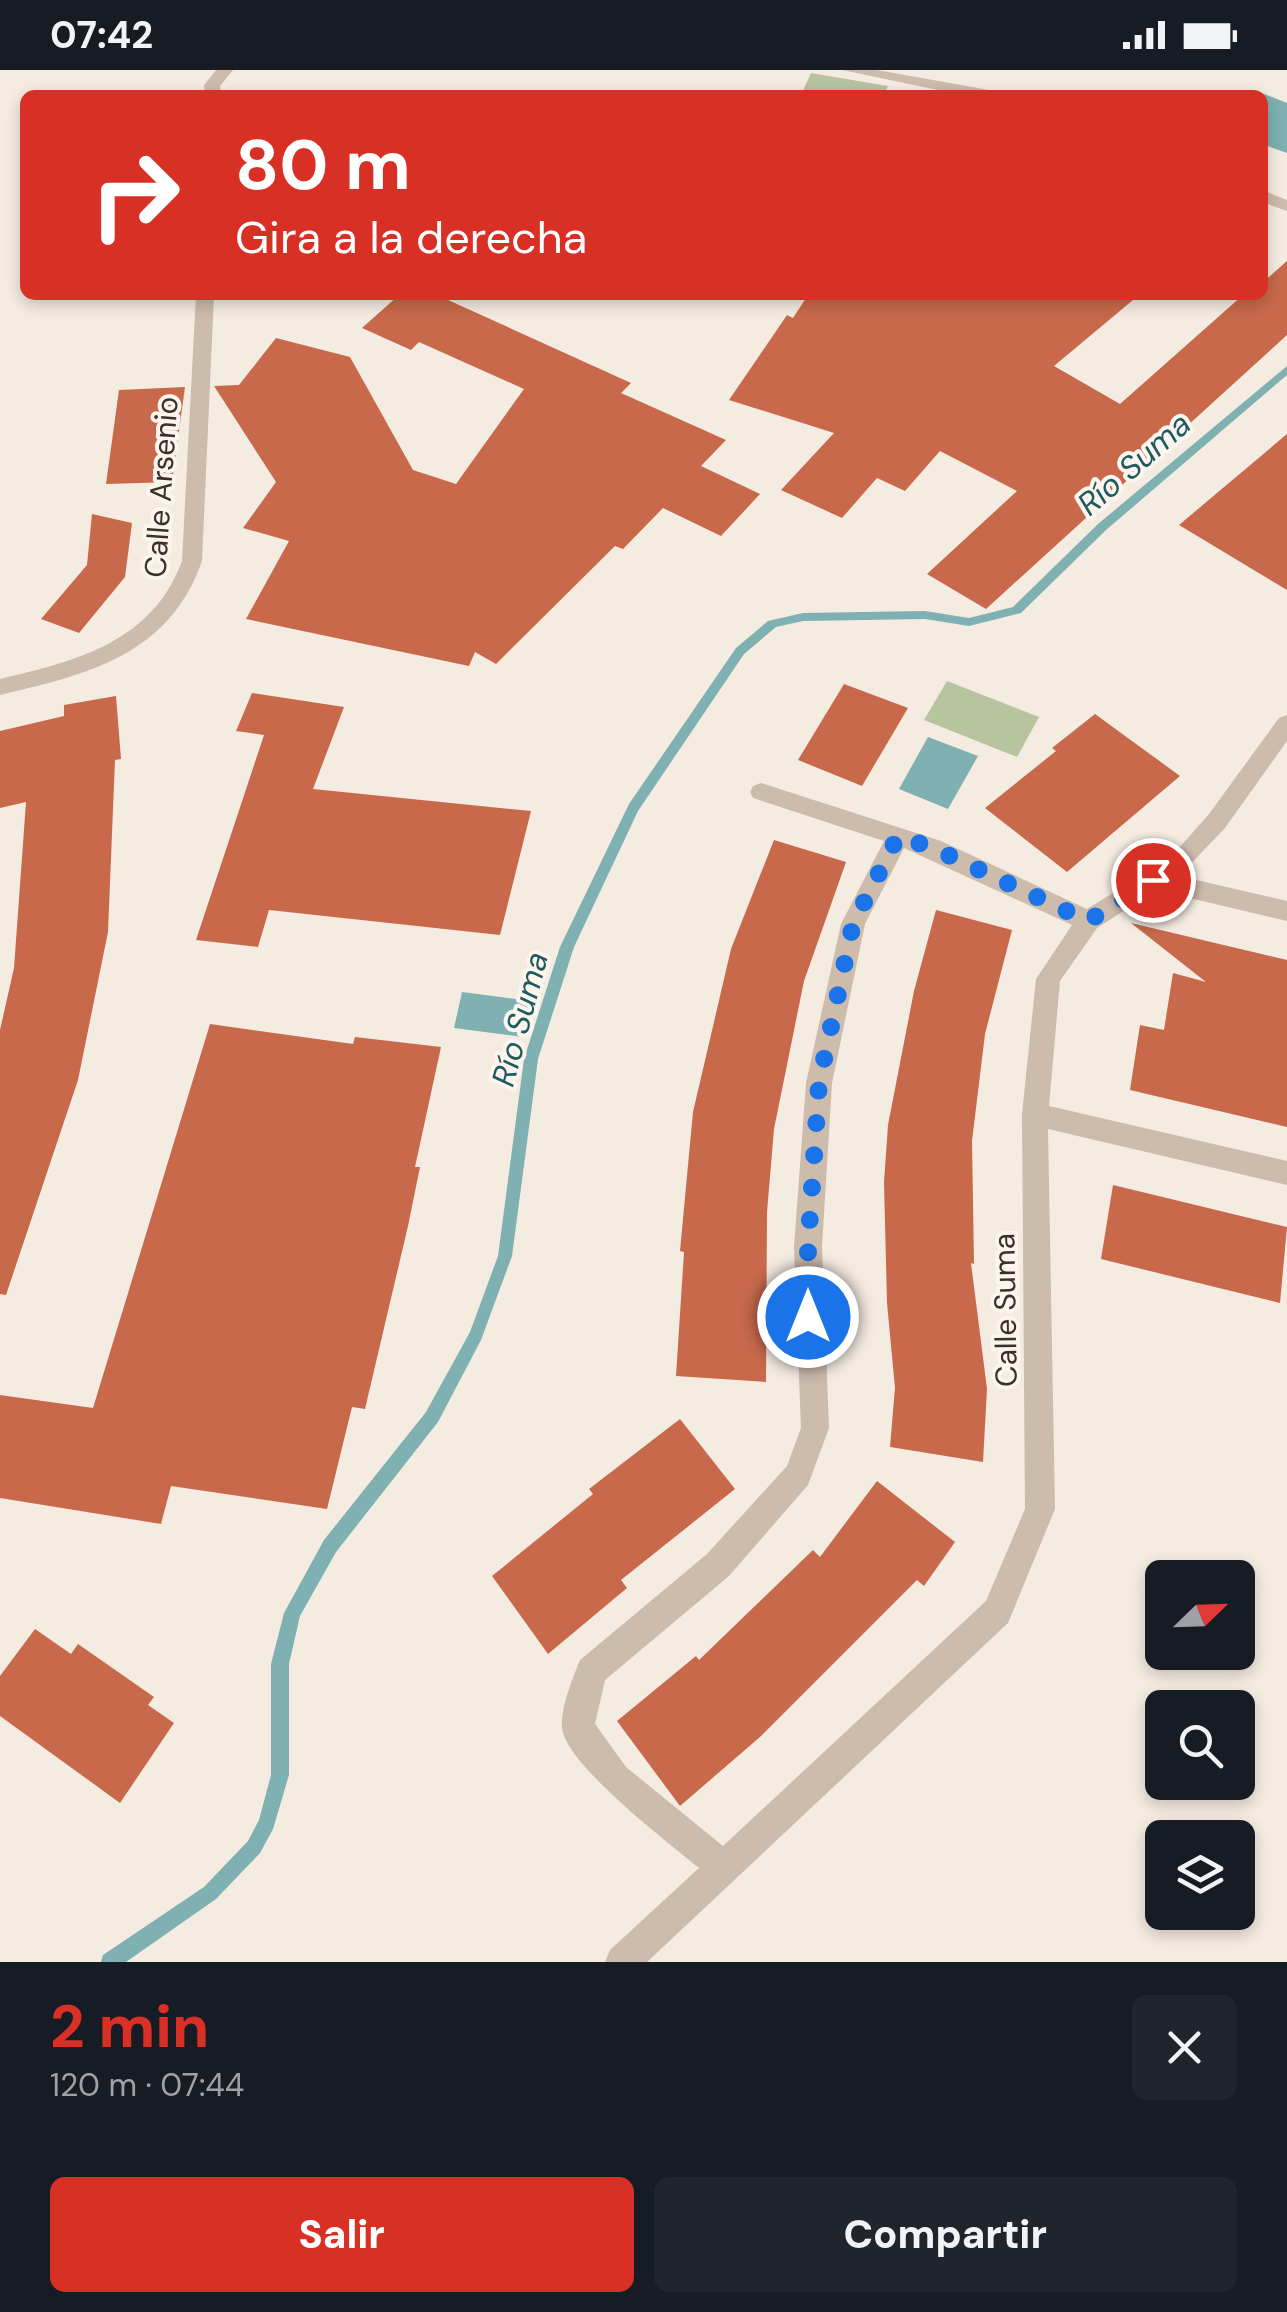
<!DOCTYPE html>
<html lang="es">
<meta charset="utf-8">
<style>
:root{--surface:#171b24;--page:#20242c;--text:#f1f3f6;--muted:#9ea1a6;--accent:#d93025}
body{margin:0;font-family:"DM Sans",sans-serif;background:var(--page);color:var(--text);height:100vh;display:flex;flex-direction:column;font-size:38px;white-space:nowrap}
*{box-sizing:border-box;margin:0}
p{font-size:32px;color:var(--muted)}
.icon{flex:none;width:55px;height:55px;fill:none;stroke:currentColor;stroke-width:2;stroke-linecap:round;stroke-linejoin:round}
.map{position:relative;height:1892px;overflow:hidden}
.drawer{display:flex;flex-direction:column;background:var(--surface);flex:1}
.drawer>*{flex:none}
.top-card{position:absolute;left:20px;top:20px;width:1248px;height:210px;border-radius:15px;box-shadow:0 5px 15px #0003;background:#d93025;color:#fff;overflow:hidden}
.needle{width:65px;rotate:67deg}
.buttons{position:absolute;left:1145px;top:1490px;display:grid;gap:20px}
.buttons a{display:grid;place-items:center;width:110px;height:110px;border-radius:15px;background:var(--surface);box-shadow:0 5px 15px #0003;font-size:50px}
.pin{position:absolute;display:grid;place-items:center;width:85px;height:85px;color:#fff;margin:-42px;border:5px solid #fff;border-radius:50%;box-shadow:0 2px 10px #0007}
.me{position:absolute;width:110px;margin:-55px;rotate:0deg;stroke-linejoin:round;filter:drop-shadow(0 0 8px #0008)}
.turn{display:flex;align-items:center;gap:35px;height:210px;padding:0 50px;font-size:45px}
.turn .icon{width:130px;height:130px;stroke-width:2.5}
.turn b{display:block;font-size:70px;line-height:85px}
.round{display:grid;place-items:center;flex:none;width:105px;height:105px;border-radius:15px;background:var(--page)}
.summary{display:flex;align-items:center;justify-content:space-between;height:170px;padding:0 50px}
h1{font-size:60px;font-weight:800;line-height:75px;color:var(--accent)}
.primary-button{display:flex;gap:20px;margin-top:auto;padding:20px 50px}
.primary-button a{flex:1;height:115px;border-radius:15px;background:var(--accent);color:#fff;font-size:40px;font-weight:800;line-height:115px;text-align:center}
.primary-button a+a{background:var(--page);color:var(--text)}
.status{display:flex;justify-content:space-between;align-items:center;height:70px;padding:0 50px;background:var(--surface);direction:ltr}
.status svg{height:28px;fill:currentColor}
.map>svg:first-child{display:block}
.green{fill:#b8c4a0}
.water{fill:#7fb0b2}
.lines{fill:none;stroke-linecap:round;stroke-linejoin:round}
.stream{fill:#7fb0b2;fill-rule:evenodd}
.river{fill:#7fb0b2;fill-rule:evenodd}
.building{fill:#c8694b}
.minor{fill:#cdbbac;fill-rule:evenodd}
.route{stroke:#1a73e8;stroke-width:18;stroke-dasharray:0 32.4}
.labels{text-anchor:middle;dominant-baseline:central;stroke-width:8;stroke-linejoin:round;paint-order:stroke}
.street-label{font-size:30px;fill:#3b302b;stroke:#fbf5ee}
.water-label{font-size:32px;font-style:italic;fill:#1f5a5e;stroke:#fbf5ee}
</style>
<div class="status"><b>07:42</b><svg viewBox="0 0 49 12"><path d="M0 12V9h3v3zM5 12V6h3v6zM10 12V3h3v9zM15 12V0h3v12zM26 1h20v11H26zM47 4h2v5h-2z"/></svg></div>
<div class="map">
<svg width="1287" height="1892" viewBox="0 0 1287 1892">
<rect width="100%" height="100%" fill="#f4ebe1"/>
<g class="green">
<path d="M811,3l77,13 -4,9h-83z"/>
<path d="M947,611l92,36 -22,40 -93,-37z"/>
</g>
<g class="water">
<path d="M928,667l50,19 -30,53 -49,-20z"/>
<path d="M462,922l68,9 -7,36 -69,-9z"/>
</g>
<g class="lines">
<path class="stream" d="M1287,296v9l-181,155 -85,83 -52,13 -44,-7 -122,2 -27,6 -32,27 -106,157 -64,136 -36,112 -26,197 -31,84 -43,82 -102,130 -36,64 -11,48v111l-16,54 -13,24 -44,46 -90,63h-25l2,-7 101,-68 44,-46 11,-21 12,-45v-111l13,-51 40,-73 102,-128 44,-80 28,-76 26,-197 36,-112 69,-143 107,-156 32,-27 35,-8 122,-2 44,7 44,-11 85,-83z"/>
<path class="river" d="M1262,23l25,10v50l-25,-9v-49h-8z"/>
</g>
<g class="building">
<path d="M1287,191v74l-301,274 -59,-35 90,-83 -77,-40 -35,40 -28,-13 -35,40 -61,-28 53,-57 -105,-33 58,-85 6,3 15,-23h331l-85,71 66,38 123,-109h19v-12z"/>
<path d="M399,225h38l194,88 -10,10 105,47 -25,26 59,28 -39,42 -58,-28 -40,41 -8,-3 -119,118 -21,-12 -6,14 -223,-47 43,-78 -46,-13 33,-46 -62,-96 25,-1 37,-47 74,19 63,113 43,14 68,-95 -105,-47 -8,8 -49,-22z"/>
<path d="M185,317l-13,95 -66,2 13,-94z"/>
<path d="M1287,364v156l-108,-65z"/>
<path d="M92,444l40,9 -7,54 -46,56 -38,-14 46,-54z"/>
<path d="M844,614l64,24 -46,78 -64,-26z"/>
<path d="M252,623l92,14 -31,82 218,22 -31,124 -231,-25 -11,37 -62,-7 68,-205 -28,-4z"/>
<path d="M116,626l5,63 -6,1 -7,172 -30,148 -72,215 -6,-1v-264l14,-62 12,-166 -26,6v-77l64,-15v-11z"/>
<path d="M1095,644l85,62 -113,96 -82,-64 71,-57 -4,-3z"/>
<path d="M774,770l72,22 -42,119 -30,148 -7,83 -1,170 -90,-6 8,-124 -4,-1 13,-139 38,-163z"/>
<path d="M936,840l76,20 -27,104 -13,107 2,123 -3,-1 16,126 -4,73 -93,-15 5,-59 -8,-85 -3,-121 4,-57 26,-134z"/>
<path d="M1131,853l156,37v167l-157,-37 10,-65 24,5 9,-57 33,9z"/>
<path d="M210,954l143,20 2,-7 86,10 -26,120h5l-12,59 -43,183 -13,-2 -25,102 -156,-23 -10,38 -161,-26v-103l93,13z"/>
<path d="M1113,1115l174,42 -7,76 -179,-44z"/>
<path d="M680,1349l55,70 -114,91 6,8 -79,66 -56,-78 101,-82 -4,-5z"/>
<path d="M877,1411l78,61 -31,44 -7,-6 -157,157 -80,69 -63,-85 79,-65 3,4 114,-110 7,7z"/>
<path d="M35,1559l36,25 7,-10 76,53 -6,8 26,18 -54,80 -120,-87v-40z"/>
</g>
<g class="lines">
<g class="minor">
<path d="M216,0h17l-13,16 1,9h-16l-1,-10z"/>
<path d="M842,0h35l112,20 8,5h-35z"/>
<path d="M1262,120l25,10v11l-25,-9z"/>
<path d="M196,225h18l-12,266c-33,94 -113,113 -202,134v-16c77,-18 152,-37 182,-118z"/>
<path d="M1287,645v26l-62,87 -46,48 108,25v20l-131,-31 -59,38 -37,53 -11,125 238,55v24l-239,-56 7,380 -47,114 -361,339h-42l5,-12 89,-82c-30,-25 -133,-103 -137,-140 -2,-18 11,-51 18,-68l127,-106 80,-88 14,-38 -7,-181 12,-164 35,-159 43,-83 -131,-43 -3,-6 3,-6 8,-3 180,58 146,68 83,-51 39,-44 70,-96zM904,778l168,77 -36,54 -14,135 3,395 -39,92 -263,245 -97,-79 -31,-43 10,-44 124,-104 79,-91 21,-57 -7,-181 10,-164 33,-159z"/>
</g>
</g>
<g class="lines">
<path class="route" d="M808,1247v-70l11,-164 34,-159 45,-88 35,12 155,73 65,-41"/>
</g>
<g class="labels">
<g class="street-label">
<text transform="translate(161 417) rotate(-86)">Calle Arsenio</text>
<text transform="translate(1005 1240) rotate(-91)">Calle Suma</text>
</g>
<g class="water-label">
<text transform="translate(1134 394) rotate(-41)">Río Suma</text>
<text transform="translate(520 949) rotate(-75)">Río Suma</text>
</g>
</g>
</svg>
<div class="buttons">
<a><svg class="needle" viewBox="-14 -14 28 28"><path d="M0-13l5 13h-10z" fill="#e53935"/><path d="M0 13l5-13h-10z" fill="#9ea1a6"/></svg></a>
<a><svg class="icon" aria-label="search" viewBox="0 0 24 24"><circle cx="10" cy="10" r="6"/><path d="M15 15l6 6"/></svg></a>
<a><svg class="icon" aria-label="layers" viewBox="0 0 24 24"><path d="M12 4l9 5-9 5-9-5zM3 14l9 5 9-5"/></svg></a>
</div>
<div class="pin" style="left:1153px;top:810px;background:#d93025"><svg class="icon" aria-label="arrive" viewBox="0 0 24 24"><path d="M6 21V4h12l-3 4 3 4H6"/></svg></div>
<svg class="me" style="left:808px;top:1247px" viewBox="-20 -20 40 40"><circle r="17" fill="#1a73e8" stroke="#fff" stroke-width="3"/><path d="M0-11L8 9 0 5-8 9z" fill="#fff"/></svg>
<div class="top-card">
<div class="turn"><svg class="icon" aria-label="right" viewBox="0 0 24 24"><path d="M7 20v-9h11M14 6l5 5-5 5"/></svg><div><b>80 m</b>Gira a la derecha</div></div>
</div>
</div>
<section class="drawer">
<div class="summary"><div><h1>2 min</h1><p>120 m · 07:44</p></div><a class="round"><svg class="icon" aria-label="close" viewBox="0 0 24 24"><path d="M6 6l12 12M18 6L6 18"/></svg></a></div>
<div class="primary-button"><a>Salir</a><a>Compartir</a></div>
</section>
